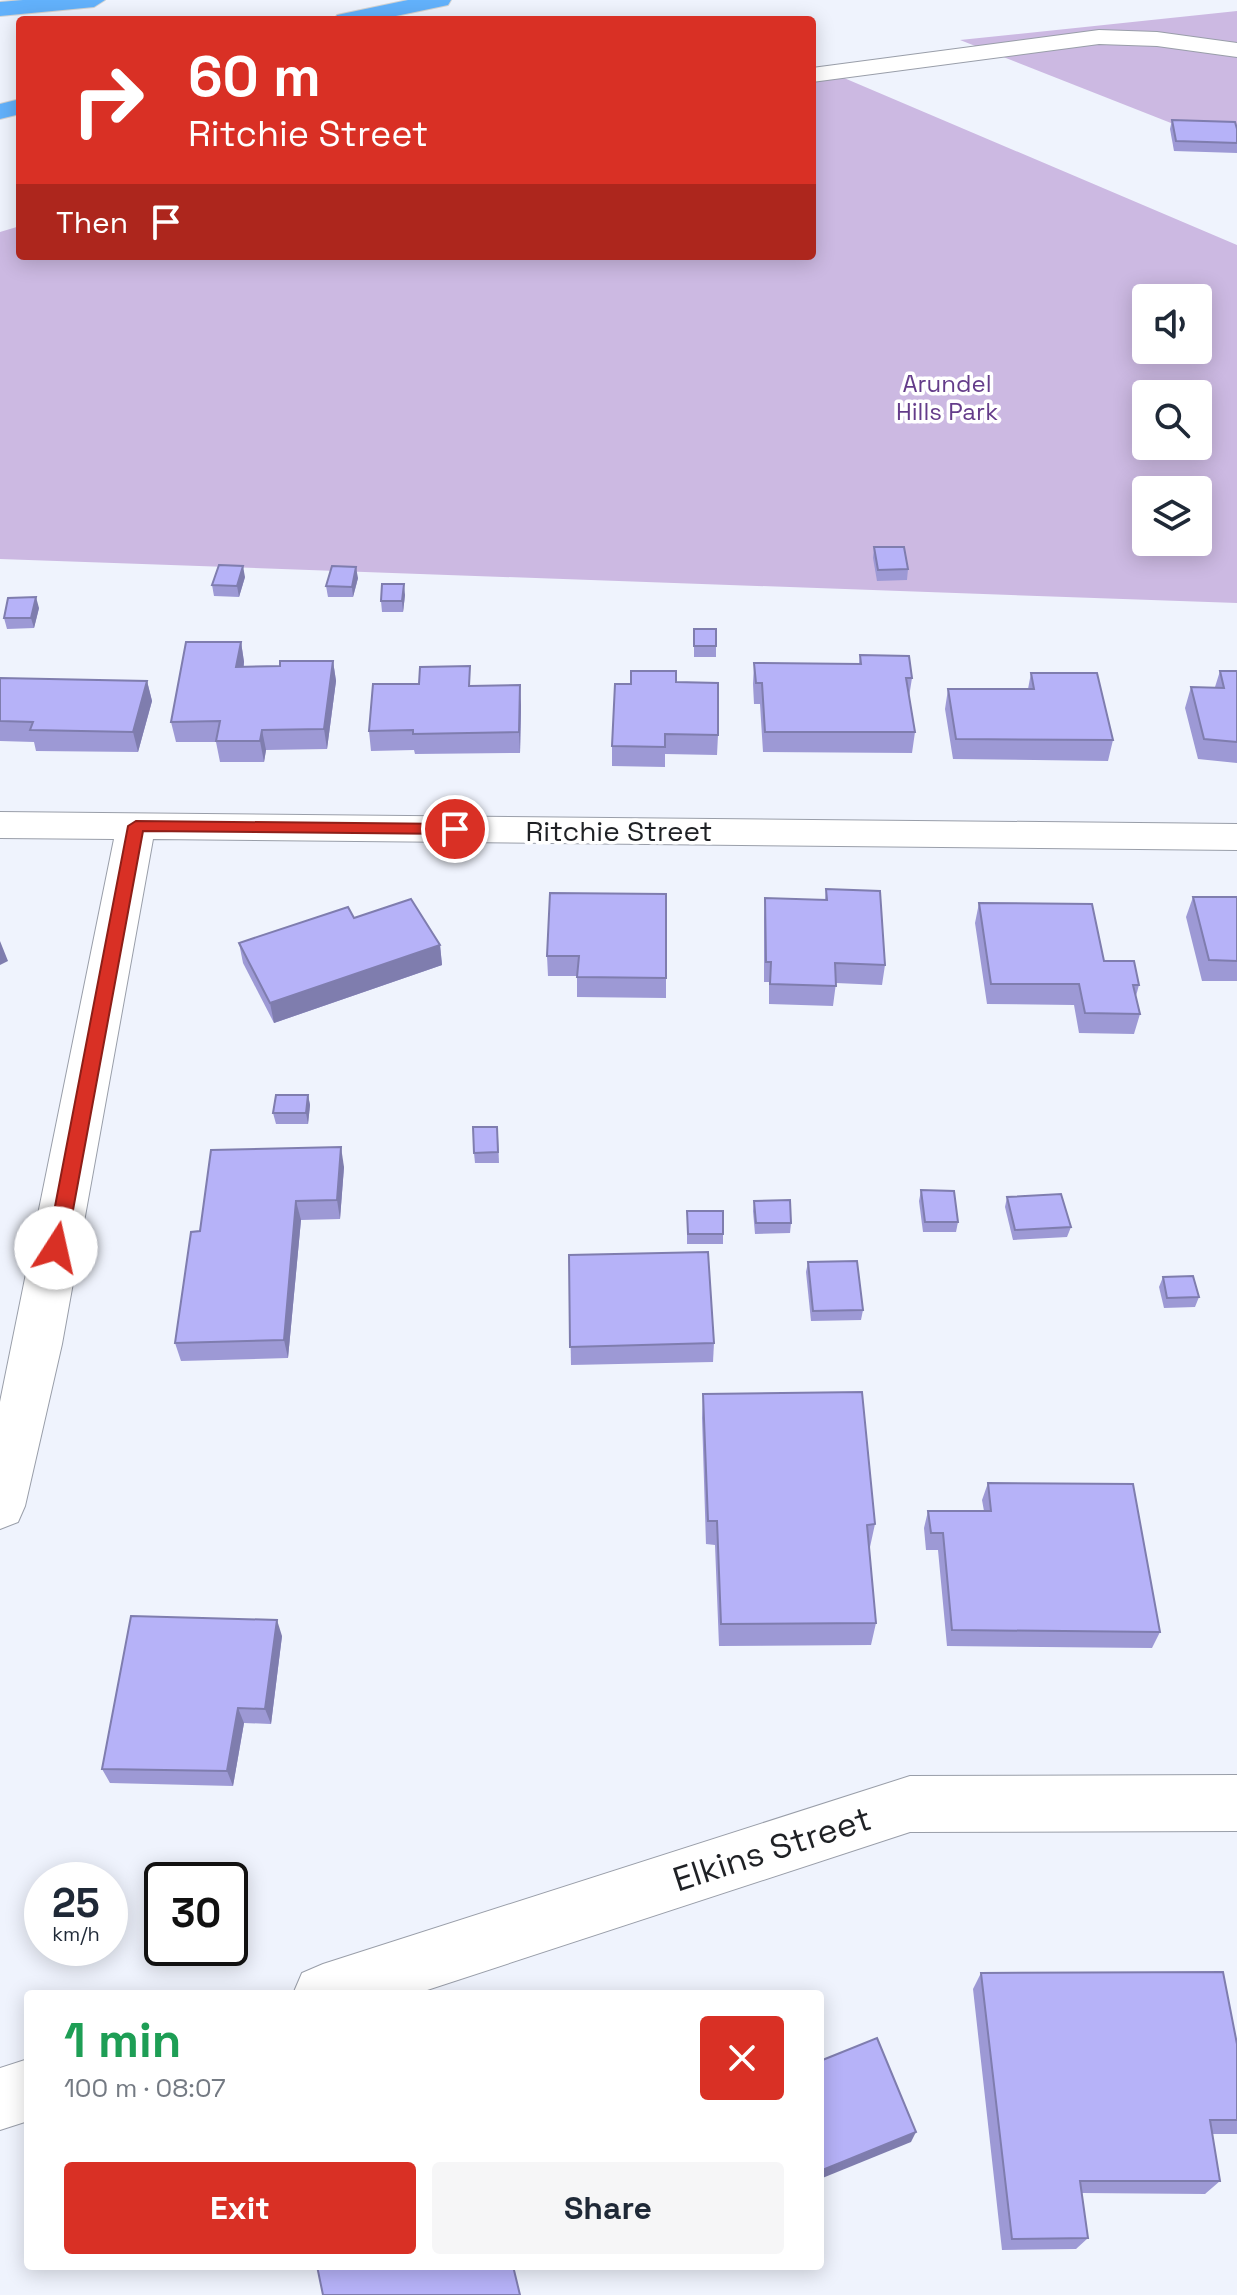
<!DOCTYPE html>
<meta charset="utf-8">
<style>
:root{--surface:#fff;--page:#f6f6f7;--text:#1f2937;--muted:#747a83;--accent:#d93025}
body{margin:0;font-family:"Space Grotesk",sans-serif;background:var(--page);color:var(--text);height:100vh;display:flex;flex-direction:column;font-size:30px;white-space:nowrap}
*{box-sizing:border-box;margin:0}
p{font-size:26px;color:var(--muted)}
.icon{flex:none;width:44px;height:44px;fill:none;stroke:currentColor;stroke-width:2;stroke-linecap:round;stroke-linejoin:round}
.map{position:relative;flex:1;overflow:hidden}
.sheet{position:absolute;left:24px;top:1990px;width:800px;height:280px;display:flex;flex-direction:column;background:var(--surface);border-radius:8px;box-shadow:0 4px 20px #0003}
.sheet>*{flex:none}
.hud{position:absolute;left:16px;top:16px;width:800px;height:244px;border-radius:8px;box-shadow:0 4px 20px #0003;background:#d93025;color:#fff;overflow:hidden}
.fabs{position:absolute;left:1132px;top:284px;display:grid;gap:16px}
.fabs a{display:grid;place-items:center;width:80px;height:80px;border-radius:8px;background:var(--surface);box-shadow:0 4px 20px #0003;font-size:40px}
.speed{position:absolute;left:24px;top:1862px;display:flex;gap:16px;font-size:40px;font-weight:700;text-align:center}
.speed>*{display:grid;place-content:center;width:104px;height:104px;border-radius:50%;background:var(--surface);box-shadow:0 4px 20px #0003;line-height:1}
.speed small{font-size:20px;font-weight:400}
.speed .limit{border:4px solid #111;border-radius:12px;background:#fff;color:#111}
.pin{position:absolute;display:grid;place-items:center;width:68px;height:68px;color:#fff;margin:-34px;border:4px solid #fff;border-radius:50%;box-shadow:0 2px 8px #0007}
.me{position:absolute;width:88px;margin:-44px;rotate:10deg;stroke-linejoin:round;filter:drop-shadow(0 0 6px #0008)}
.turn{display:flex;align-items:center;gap:28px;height:168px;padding:0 40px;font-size:36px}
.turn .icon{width:104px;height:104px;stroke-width:2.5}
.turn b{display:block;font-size:56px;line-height:68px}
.then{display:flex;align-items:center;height:76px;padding:0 40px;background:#0003;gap:16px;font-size:30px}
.round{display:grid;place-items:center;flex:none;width:84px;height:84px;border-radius:8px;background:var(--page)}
.head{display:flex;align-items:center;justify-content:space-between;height:136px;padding:0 40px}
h1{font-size:48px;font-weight:700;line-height:60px;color:#1e9e55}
.cta{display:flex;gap:16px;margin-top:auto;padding:16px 40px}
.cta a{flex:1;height:92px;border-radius:8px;background:var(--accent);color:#fff;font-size:32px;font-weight:700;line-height:92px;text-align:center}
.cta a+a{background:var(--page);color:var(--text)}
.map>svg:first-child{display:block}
.green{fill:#ccb9e2;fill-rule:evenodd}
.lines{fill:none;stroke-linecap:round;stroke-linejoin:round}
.minor-casing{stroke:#999ea9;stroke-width:2}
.highway-casing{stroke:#d2d3d3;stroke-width:2}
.minor{fill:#fff;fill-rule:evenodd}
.highway{fill:#62b1fb;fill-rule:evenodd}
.wall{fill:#9d99d5}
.shaded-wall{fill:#7f7dae}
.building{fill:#b6b2f8;stroke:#7f7dae;stroke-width:2}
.route{fill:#d93025;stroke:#8d1f18;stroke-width:2}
.labels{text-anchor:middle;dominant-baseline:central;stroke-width:7;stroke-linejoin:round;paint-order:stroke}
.far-park-label{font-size:24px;fill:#643c8a;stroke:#fff}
.street-label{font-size:28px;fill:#1f2125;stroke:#fff}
.near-street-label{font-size:34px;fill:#1f2125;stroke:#fff}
</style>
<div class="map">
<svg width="1237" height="2295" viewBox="0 0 1237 2295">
<rect width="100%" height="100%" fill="#eff3fd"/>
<g class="green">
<path d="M1237,11v138l-277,-109z"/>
<path d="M837,75l400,170v358l-1237,-44v-327l20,-6v30h792v-178zM1146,298h52v52h-52zM1146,394h52v52h-52zM1146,490h52v52h-52z"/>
</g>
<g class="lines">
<g class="minor-casing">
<g id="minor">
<path d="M1099,30l58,2 80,11v14l-80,-11 -58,-2 -287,38v-14z"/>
<path d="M0,812l1237,12v26l-1084,-11 -91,505 -37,162 -7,16 -18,7v-127l114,-563 -114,-1z"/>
<path d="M1237,1775v56l-327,1 -495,162h-122l9,-21 21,-9 587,-188z"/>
<path d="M28,2059v62l-28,9v-62z"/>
</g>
</g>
<g class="highway-casing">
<g id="highway">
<path d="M23,0h82l-11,7 -94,9v-14z"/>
<path d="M408,0h43l-3,5 -71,15h-43l3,-5z"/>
<path d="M20,99v15l-20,5v-15z"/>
</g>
</g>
<use href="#minor" class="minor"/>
<use href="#highway" class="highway"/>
</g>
<g class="wall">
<path d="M1172,120l65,9v24l-63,-2 -4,-22z"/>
<path d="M874,547l34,22 -1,11 -30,1 -4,-23z"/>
<path d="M245,577l-6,20 -25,-1 -2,-11z"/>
<path d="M358,578l-5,19h-25l-2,-11z"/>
<path d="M405,595l-2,17h-21l-1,-11z"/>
<path d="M39,608l-5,20 -27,1 -3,-11z"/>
<path d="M694,629l22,17v11h-22z"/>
<path d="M241,642l3,20v5l36,-1 53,-5 3,20 -9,68 -61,1 -2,12h-44l-4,-20h-40l-5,-20z"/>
<path d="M860,655l52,23 -3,19 6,35 -3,21 -149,-1 -3,-48h-6l-1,-20 1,-21 105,1z"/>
<path d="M1220,671h17v92l-39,-4 -13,-51 6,-21h24z"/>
<path d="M1031,673l82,67 -5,21 -155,-2 -8,-50 3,-20h80z"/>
<path d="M0,678l147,3 5,20 -14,51 -102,-1 -2,-9 -34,-1z"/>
<path d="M676,682l42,53 -1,20 -52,-1v13l-53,-1v-20l19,-62z"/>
<path d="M471,686l50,19 -1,48 -105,1 -1,-4 -43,1 -2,-20z"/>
<path d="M826,889l59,76 -3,20 -46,-2 -3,23 -64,-2v-22h-5v-64l1,-20 60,2z"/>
<path d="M550,893l116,85v20l-89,-1v-21h-29l-1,-20z"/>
<path d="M1193,897h44v84h-35l-16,-64z"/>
<path d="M979,903l125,58 35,24 -3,11 4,18 -6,20 -55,-1 -5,-28 -87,-1 -12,-81z"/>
<path d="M354,918l86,27 2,20 -168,58 -31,-60 -4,-20z"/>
<path d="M308,1095l2,10 -2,19h-32l-3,-11z"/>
<path d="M498,1137l1,26h-24l-1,-10z"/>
<path d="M344,1167l-4,52 -39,1 -13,138 -107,3 -6,-18 25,-112z"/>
<path d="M921,1190l37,32 -2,10h-33l-4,-31z"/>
<path d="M1007,1197l64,30 -4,10 -54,3 -8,-33z"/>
<path d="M754,1201l37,22 -1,10 -35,1 -2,-23z"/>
<path d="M687,1211l36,23v10h-36z"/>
<path d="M569,1255l145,88 -1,19 -142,3z"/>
<path d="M808,1262l55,48 -2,10 -50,1 -5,-49z"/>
<path d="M1163,1277l36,20 -4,10 -31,1 -5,-21z"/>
<path d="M703,1394l172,130 -5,23h-1l7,76 -5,22 -152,1 -4,-101 -9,-1 -4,-126z"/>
<path d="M988,1483l172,149 -8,16 -205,-2 -9,-96h-12l-2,-22 4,-17h56l-2,-11z"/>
<path d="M282,1636l-11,88 -27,-1 -11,63 -123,-3 -8,-14z"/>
<path d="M981,1973l256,71v90h-25l8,47 -15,13 -123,-1 6,45 -12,11 -74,1 -29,-261z"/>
</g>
<g class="shaded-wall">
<path d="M243,566l2,11 -6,20 -2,-11z"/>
<path d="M356,567l2,11 -5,19 -1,-10z"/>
<path d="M404,584l1,11 -2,17 -1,-11z"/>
<path d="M36,597l3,11 -5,20 -3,-10z"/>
<path d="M241,642l3,20 -4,25 -4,-20z"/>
<path d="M333,661l3,20 -9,68 -3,-20z"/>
<path d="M147,681l5,20 -14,51 -5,-20z"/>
<path d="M520,685l1,20 -1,48 -1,-21z"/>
<path d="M262,730l4,20 -2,12 -4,-21z"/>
<path d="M0,941l8,20 -8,4z"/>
<path d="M440,945l2,20 -168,58 -4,-20z"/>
<path d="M308,1095l2,10 -2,19 -2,-11z"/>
<path d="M341,1147l3,20 -4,52 -3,-19z"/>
<path d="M296,1201l5,19 -13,138 -4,-18z"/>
<path d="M277,1620l5,16 -11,88 -6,-15z"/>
<path d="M238,1708l6,15 -11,63 -6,-15z"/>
<path d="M916,2132l-5,10 -91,37v-8z"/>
</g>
<g class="building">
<path d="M1172,120l63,2 2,7v14l-61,-2z"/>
<path d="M874,547h30l4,22 -30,1z"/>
<path d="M219,565l24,1 -6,20 -25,-1z"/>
<path d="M332,566l24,1 -4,20 -26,-1z"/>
<path d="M382,584h22l-2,17h-21z"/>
<path d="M36,597l-5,21h-27l4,-20z"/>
<rect x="694" y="629" width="22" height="17"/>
<path d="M186,642h55l-5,25 44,-1v-5h53l-9,68 -62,1 -2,11h-44l4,-20 -49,1z"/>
<path d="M860,655l49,1 3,22h-6l9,54h-150l-3,-49h-6l-2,-20 107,1z"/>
<path d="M470,666l-1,20 51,-1 -1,47 -106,2v-4l-44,1 4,-47h46l1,-17z"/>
<path d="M631,671h45v11l42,1v52l-53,-1v13l-53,-1 3,-62h16z"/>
<path d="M1220,671h17v71l-33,-3 -13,-52 33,1z"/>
<path d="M1031,673h66l16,67 -157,-1 -8,-50h86z"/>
<path d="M0,678l147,3 -14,51 -103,-2 3,-8 -33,-1z"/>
<path d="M826,889l54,2 5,74 -50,-2 1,23 -66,-2 1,-22h-5l-1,-64 62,2z"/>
<path d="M550,893l116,1v84l-89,-1 2,-21h-32z"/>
<path d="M1193,897h44v64l-28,-1z"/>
<path d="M411,899l29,46 -170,58 -31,-60 109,-36 6,11z"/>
<path d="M979,903l113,1 12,57h30l5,24h-6l7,29 -55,-1 -6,-29h-88z"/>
<path d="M276,1095h32l-2,18h-33z"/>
<path d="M473,1127h24l1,25 -24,1z"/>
<path d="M341,1147l-4,53 -41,1 -12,139 -109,3 16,-111 9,-1 11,-81z"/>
<path d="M921,1190l33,1 4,31h-33z"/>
<path d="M1061,1194l10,33 -56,3 -8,-33z"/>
<path d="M790,1200l1,23h-35l-2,-22z"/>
<path d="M687,1211h36v23h-35z"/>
<path d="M708,1252l6,91 -144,4 -1,-92z"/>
<path d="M857,1261l6,49 -50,1 -5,-49z"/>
<path d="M1193,1276l6,21 -32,1 -4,-21z"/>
<path d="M862,1392l13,132 -8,1 9,98 -155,1 -4,-103h-9l-5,-127z"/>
<path d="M988,1483l145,1 27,148 -208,-2 -9,-97h-12l-3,-22h63z"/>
<path d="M131,1616l146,4 -12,89 -27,-1 -11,63 -125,-2z"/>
<path d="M1223,1972l14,72v76h-27l10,61h-140l8,57 -76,1 -31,-266z"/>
<path d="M877,2038l39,94 -96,39v-110z"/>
<path d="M317,2266h196l7,29h-197z"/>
</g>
<path class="route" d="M136,821l319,3 7,5 -7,5 -312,-3 -77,417 -3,5h-13l-3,-5 81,-422z"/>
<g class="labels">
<g class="far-park-label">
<text x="947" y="383">Arundel<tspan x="947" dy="28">Hills Park</tspan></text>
</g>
<g class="street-label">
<text x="619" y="831">Ritchie Street</text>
</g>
<g class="near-street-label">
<text transform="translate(772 1849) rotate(-18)">Elkins Street</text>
</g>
</g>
</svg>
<div class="fabs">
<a><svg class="icon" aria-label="sound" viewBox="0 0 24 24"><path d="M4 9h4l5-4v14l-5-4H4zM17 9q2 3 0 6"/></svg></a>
<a><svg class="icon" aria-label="search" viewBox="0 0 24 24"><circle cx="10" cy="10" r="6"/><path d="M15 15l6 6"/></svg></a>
<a><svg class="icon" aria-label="layers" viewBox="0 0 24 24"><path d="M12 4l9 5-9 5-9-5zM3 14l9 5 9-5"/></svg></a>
</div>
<div class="speed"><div>25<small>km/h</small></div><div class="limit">30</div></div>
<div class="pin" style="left:455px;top:829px;background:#d93025"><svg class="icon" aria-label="arrive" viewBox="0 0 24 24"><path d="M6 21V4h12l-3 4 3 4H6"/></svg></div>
<svg class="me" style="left:56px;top:1248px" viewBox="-20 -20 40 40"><circle r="19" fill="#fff"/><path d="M0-13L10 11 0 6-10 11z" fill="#d93025"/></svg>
<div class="hud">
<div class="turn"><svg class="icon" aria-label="right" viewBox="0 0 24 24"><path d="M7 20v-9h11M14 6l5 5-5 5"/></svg><div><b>60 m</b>Ritchie Street</div></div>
<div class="then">Then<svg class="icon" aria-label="arrive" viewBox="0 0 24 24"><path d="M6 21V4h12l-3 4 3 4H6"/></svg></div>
</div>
<section class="sheet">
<div class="head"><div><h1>1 min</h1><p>100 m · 08:07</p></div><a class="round" style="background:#d93025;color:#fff"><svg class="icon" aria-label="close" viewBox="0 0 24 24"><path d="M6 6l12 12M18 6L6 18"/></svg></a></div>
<div class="cta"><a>Exit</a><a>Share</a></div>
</section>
</div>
